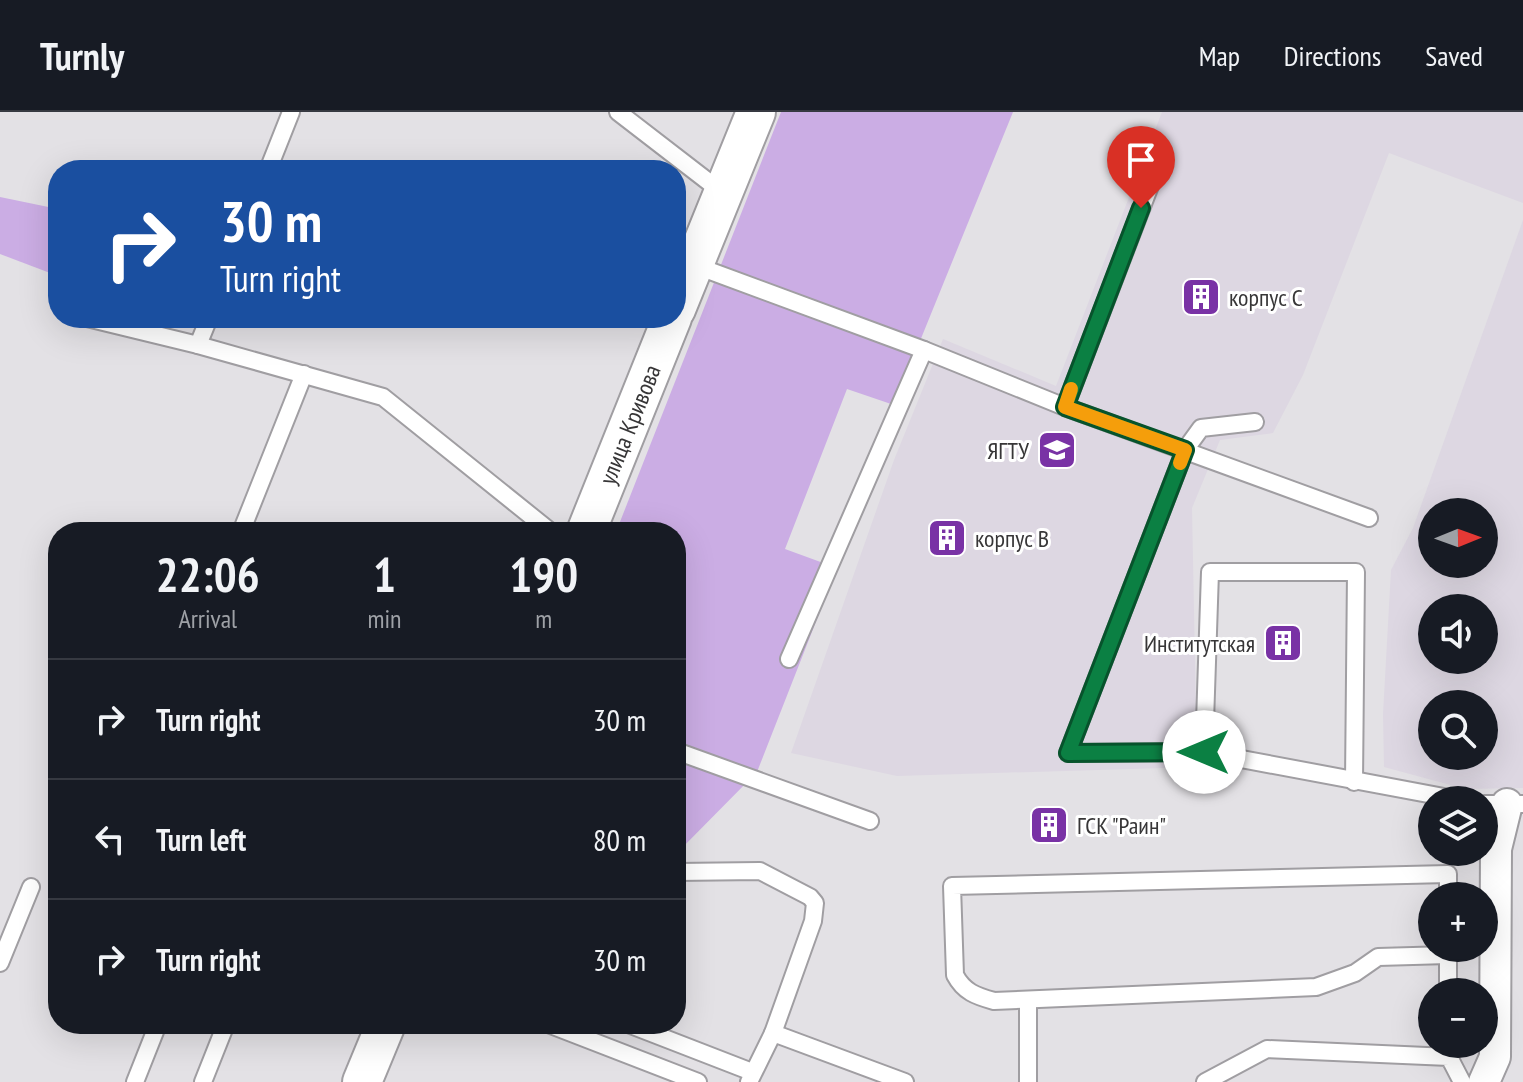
<!DOCTYPE html>
<meta charset="utf-8">
<style>
:root{--surface:#171b24;--page:#20242c;--text:#f1f3f6;--muted:#9ea1a6;--line:#363941}
body{margin:0;font-family:"PT Sans Narrow",sans-serif;background:var(--page);color:var(--text);height:100vh;display:flex;flex-direction:column;font-size:30px;white-space:nowrap}
*{box-sizing:border-box;margin:0}
p{font-size:26px;color:var(--muted)}
.icon{flex:none;width:44px;height:44px;fill:none;stroke:currentColor;stroke-width:2;stroke-linecap:round;stroke-linejoin:round}
.map{position:relative;flex:1;overflow:hidden}
.panel{position:absolute;left:48px;top:410px;width:638px;height:512px;display:flex;flex-direction:column;background:var(--surface);border-radius:32px;box-shadow:0 8px 32px #0002}
.panel>*{flex:none}
.hud{position:absolute;left:48px;top:48px;width:638px;height:168px;border-radius:32px;box-shadow:0 8px 32px #0002;background:#1a4fa0;color:#fff;overflow:hidden}
.needle{width:52px;rotate:89deg}
.controls{position:absolute;left:1418px;top:386px;display:grid;gap:16px}
.controls a{display:grid;place-items:center;width:80px;height:80px;border-radius:50%;background:var(--surface);box-shadow:0 8px 32px #0002;font-size:40px}
.pin{position:absolute;display:grid;place-items:center;width:68px;height:68px;color:#fff;margin:-82px -34px;border-radius:50% 50% 50% 0;rotate:-45deg;box-shadow:0 0 8px #0007}
.pin .icon{rotate:45deg}
.me{position:absolute;width:88px;margin:-44px;rotate:270deg;stroke-linejoin:round;filter:drop-shadow(0 0 6px #0008)}
.turn{display:flex;align-items:center;gap:28px;height:168px;padding:0 40px;font-size:36px}
.turn .icon{width:104px;height:104px;stroke-width:2.5}
.turn b{display:block;font-size:56px;line-height:68px}
.eta{display:flex;justify-content:space-evenly;align-items:center;height:136px;text-align:center}
.eta b{font-size:48px;font-weight:700;line-height:56px}
ul{padding:0;list-style:none}
li{display:flex;align-items:center;gap:24px;height:120px;padding:0 40px;border-top:2px solid var(--line)}
li div{flex:1}
li b{display:block;font-size:30px}
li em{font-style:normal}
header{display:flex;align-items:center;gap:48px;box-sizing:border-box;height:112px;padding:0 40px;background:var(--surface);border-bottom:2px solid var(--line)}
header strong{font-size:38px}
nav{display:flex;gap:44px;margin-inline-start:auto;font-size:28px}
.map>svg:first-child{display:block}
.built{fill:#ddd7e2;fill-rule:evenodd}
.green{fill:#cbade4}
.lines{fill:none;stroke-linecap:round;stroke-linejoin:round}
.service-casing{stroke:#a09ea2;stroke-width:20}
.minor-casing{stroke:#a09ea2;stroke-width:34}
.tertiary-casing{stroke:#a09ea2;stroke-width:42}
.service{stroke:#fff;stroke-width:16}
.minor{stroke:#fff;stroke-width:30}
.tertiary{stroke:#fff;stroke-width:38}
.route-casing{stroke:#07532c;stroke-width:20}
.route{stroke:#0b8043;stroke-width:14}
.slow{stroke:#f59e0b;stroke-width:14}
.labels{text-anchor:middle;dominant-baseline:central;stroke-width:6;stroke-linejoin:round;paint-order:stroke}
.poi-label{font-size:24px;fill:#373637;stroke:#fff;text-anchor:start}
.street-label{font-size:24px;fill:#373637;stroke:#fff}
</style>
<header>
<strong>Turnly</strong>
<nav><a>Map</a><a>Directions</a><a>Saved</a></nav>
</header>
<div class="map">
<svg width="1523" height="970" viewBox="0 0 1523 970">
<rect width="100%" height="100%" fill="#e3e1e5"/>
<g class="built">
<path d="M1162,0h361v91l-134,-50 -86,222 -30,58 -53,7 -28,68 5,259 -300,9 -106,-23 103,-293 49,-121 113,47z"/>
<path d="M1523,108v568l-58,1 -81,-22 -1,-53 8,-144 22,-42zM1432,400h52v52h-52zM1432,496h52v52h-52zM1432,592h52v52h-52z"/>
</g>
<g class="green">
<path d="M781,0h232l-119,293 -47,-16 -62,160 52,19 -80,204 -81,82v-322h-60z"/>
<path d="M0,85l58,12v67l-58,-22z"/>
</g>
<g class="lines">
<g class="service-casing">
<g id="service">
<path d="M618,0l105,81"/>
<path d="M268,58l23,-58"/>
<path d="M694,153l230,85 141,57 304,111"/>
<path d="M87,206l111,27 185,52 168,135"/>
<path d="M198,233l11,-27"/>
<path d="M1065,295l98,-255"/>
<path d="M1255,310l-54,6 -16,22 -117,303 136,-1 256,48"/>
<path d="M241,420l63,-158"/>
<path d="M789,547l135,-309"/>
<path d="M676,639l194,70"/>
<path d="M1204,640l6,-180h146l-2,210"/>
<path d="M1484,692h39"/>
<path d="M676,760l84,-1 50,26 5,6 -2,18 -40,112"/>
<path d="M1448,836v7l-70,2 -23,16 -39,14 -322,14c-18,-5 -30,-9 -39,-26l-3,-89 496,-12v22"/>
<path d="M1448,843v37"/>
<path d="M0,851l31,-76"/>
<path d="M548,912l150,58"/>
<path d="M628,912l124,48"/>
<path d="M135,970l23,-58"/>
<path d="M203,970l23,-58"/>
<path d="M749,970l24,-49 132,49"/>
<path d="M1028,970v-81"/>
<path d="M1205,970l62,-33 182,8 13,25"/>
</g>
</g>
<g class="minor-casing">
<path id="minor" d="M1484,970l11,-25 1,-208 11,-45"/>
</g>
<g class="tertiary-casing">
<g id="tertiary">
<path d="M676,197l80,-197"/>
<path id="s1" d="M586,420l86,-214"/>
<path d="M362,970l24,-58"/>
</g>
</g>
<use href="#service" class="service"/>
<use href="#minor" class="minor"/>
<use href="#tertiary" class="tertiary"/>
</g>
<g class="lines">
<g class="route-casing">
<path id="route" d="M1141,96l-76,199 120,43 -117,303 136,-1"/>
</g>
<use href="#route" class="route"/>
<path class="slow" d="M1071,277l-6,18 120,43 -5,13"/>
</g>
<defs>
<g id="building-square" transform="scale(2)"><rect x="-9" y="-9" width="18" height="18" rx="4" fill="#7932a5" stroke="#fff"/><path d="M-4-6H4V6H1V3H-1V6H-4ZM-2.5-4.3h1.7v1.8h-1.7ZM.8-4.3h1.7v1.8H.8ZM-2.5-1h1.7V.8h-1.7ZM.8-1h1.7V.8H.8Z" fill="#fff"/></g>
<g id="university-square" transform="scale(2)"><rect x="-9" y="-9" width="18" height="18" rx="4" fill="#7932a5" stroke="#fff"/><path d="M0-5L7-2L0 1L-7-2ZM-4 1L0 2.5L4 1V4Q0 6-4 4Z" fill="#fff"/></g>
</defs>
<g fill-rule="evenodd">
<use href="#building-square" x="1201" y="185"/>
<use href="#university-square" x="1057" y="338"/>
<use href="#building-square" x="947" y="426"/>
<use href="#building-square" x="1283" y="531"/>
<use href="#building-square" x="1049" y="713"/>
</g>
<g class="labels">
<g class="poi-label">
<text x="1229" y="185">корпус С</text>
<text x="1029" y="338" text-anchor="end">ЯГТУ</text>
<text x="975" y="426">корпус В</text>
<text x="1255" y="531" text-anchor="end">Институтская</text>
<text x="1077" y="713">ГСК "Раин"</text>
</g>
<g class="street-label">
<text stroke="none"><textPath href="#s1" startOffset="116">улица Кривова</textPath></text>
</g>
</g>
</svg>
<div class="controls">
<a><svg class="needle" viewBox="-14 -14 28 28"><path d="M0-13l5 13h-10z" fill="#e53935"/><path d="M0 13l5-13h-10z" fill="#9ea1a6"/></svg></a>
<a><svg class="icon" aria-label="sound" viewBox="0 0 24 24"><path d="M4 9h4l5-4v14l-5-4H4zM17 9q2 3 0 6"/></svg></a>
<a><svg class="icon" aria-label="search" viewBox="0 0 24 24"><circle cx="10" cy="10" r="6"/><path d="M15 15l6 6"/></svg></a>
<a><svg class="icon" aria-label="layers" viewBox="0 0 24 24"><path d="M12 4l9 5-9 5-9-5zM3 14l9 5 9-5"/></svg></a>
<a>+</a>
<a>−</a>
</div>
<div class="pin" style="left:1141px;top:96px;background:#d93025"><svg class="icon" aria-label="arrive" viewBox="0 0 24 24"><path d="M6 21V4h12l-3 4 3 4H6"/></svg></div>
<svg class="me" style="left:1204px;top:640px" viewBox="-20 -20 40 40"><circle r="19" fill="#fff"/><path d="M0-13L10 11 0 6-10 11z" fill="#0b8043"/></svg>
<div class="hud">
<div class="turn"><svg class="icon" aria-label="right" viewBox="0 0 24 24"><path d="M7 20v-9h11M14 6l5 5-5 5"/></svg><div><b>30 m</b>Turn right</div></div>
</div>
<section class="panel">
<div class="eta">
<div><b>22:06</b><p>Arrival</p></div>
<div><b>1</b><p>min</p></div>
<div><b>190</b><p>m</p></div>
</div>
<ul>
<li><svg class="icon" aria-label="right" viewBox="0 0 24 24"><path d="M7 20v-9h11M14 6l5 5-5 5"/></svg><div><b>Turn right</b></div><em>30 m</em></li>
<li><svg class="icon" aria-label="left" viewBox="0 0 24 24"><path d="M17 20v-9H6M10 6l-5 5 5 5"/></svg><div><b>Turn left</b></div><em>80 m</em></li>
<li><svg class="icon" aria-label="right" viewBox="0 0 24 24"><path d="M7 20v-9h11M14 6l5 5-5 5"/></svg><div><b>Turn right</b></div><em>30 m</em></li>
</ul>
</section>
</div>
